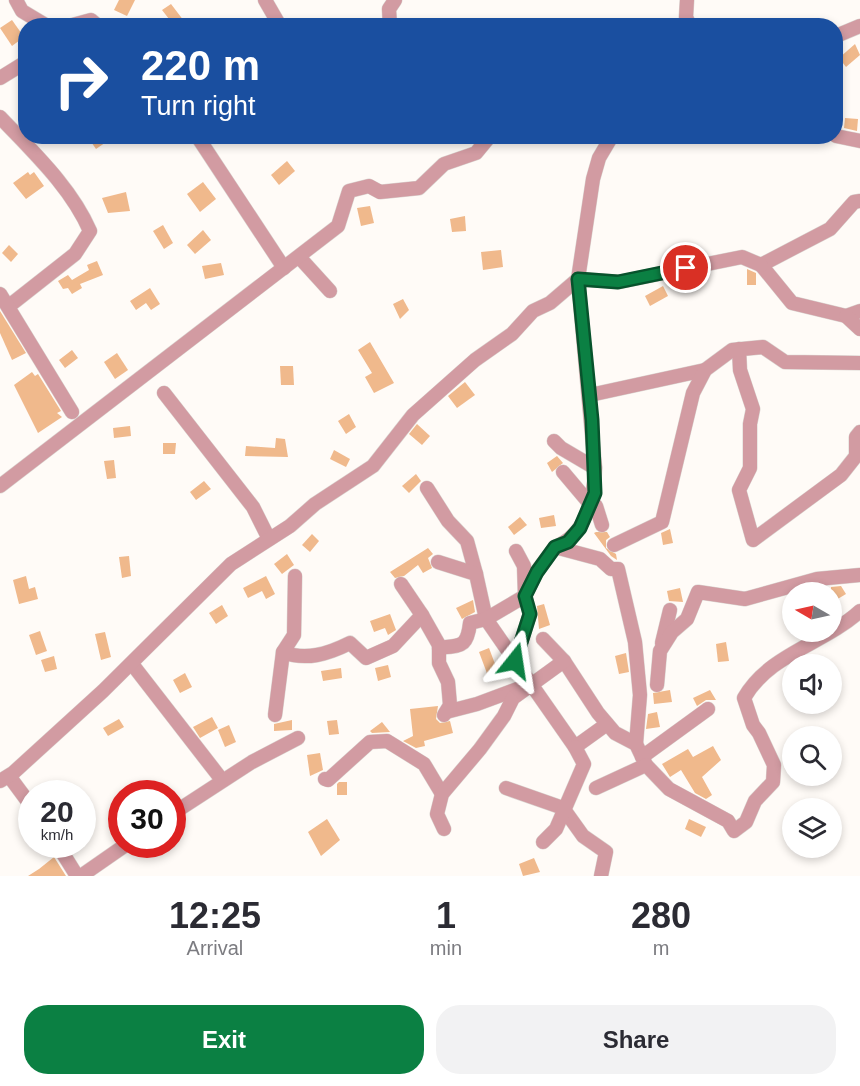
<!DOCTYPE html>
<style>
:root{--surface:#fff;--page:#f2f2f3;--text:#2b2b33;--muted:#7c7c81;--accent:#0b8043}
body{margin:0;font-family:Helvetica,sans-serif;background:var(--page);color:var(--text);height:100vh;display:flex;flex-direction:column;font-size:22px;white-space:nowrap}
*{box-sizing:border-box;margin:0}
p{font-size:20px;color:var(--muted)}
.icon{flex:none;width:33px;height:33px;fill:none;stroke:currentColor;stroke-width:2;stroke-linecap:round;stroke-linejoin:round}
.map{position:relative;height:876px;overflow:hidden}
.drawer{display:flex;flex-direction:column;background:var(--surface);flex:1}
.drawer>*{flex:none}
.top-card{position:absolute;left:18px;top:18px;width:825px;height:126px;border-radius:24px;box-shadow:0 3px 9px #0003;background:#1a4fa0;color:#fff;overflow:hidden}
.needle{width:39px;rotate:279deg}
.fabs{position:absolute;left:782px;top:582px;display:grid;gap:12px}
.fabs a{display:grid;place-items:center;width:60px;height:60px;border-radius:50%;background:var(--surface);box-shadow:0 3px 9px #0003;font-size:30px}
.speed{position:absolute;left:18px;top:780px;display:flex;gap:12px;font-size:30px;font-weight:700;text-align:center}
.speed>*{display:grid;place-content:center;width:78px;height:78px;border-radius:50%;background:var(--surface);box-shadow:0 3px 9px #0003;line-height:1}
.speed small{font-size:15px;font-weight:400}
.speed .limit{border:9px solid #d22;background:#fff;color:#111}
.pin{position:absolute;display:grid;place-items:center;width:51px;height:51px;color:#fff;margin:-26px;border:3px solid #fff;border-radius:50%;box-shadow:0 2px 6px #0007}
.me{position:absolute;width:66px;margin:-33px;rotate:15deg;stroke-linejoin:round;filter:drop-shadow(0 0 4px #0008)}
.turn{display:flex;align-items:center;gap:21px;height:126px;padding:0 24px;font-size:27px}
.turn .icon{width:78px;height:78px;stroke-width:2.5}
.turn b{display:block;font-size:42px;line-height:51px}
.eta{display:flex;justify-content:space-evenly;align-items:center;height:102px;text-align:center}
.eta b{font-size:36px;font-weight:600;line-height:42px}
.cta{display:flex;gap:12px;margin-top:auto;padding:12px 24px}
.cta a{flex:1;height:69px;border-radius:24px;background:var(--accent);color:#fff;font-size:24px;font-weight:600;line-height:69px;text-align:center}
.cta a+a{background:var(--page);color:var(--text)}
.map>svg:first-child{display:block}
.building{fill:#f0b98c}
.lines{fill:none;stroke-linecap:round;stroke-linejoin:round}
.minor-casing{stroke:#dad5d1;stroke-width:15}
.minor{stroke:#d29ba2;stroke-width:14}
.route-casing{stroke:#07532c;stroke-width:15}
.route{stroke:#0b8043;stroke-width:10}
</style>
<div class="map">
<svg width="860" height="876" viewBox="0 0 860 876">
<rect width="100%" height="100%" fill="#fffbf7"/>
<g class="building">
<path d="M119,0h16l-8,16 -13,-6z"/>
<path d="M171,4l13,17 -6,5h-17l8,-7 -7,-9z"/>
<path d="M12,20l12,17 -12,9 -12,-18z"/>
<path d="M855,44l5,11 -14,12 -7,-9z"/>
<path d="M845,118l13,1 -1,12 -13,-3z"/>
<path d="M87,136h28l-19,13z"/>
<path d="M287,161l8,10 -16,14 -8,-10z"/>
<path d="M28,172l2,3 4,-3 10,14 -18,13 -13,-16z"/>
<path d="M203,182l13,17 -16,13 -13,-18z"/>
<path d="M126,192l4,19 -22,2 -6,-15z"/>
<path d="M370,206l4,17 -13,3 -4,-18z"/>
<path d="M465,216l1,15 -14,1 -2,-13z"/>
<path d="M163,225l10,18 -9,6 -11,-18z"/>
<path d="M203,230l8,10 -16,14 -8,-9z"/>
<path d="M9,245l9,9 -7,8 -9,-9z"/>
<path d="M501,250l2,17 -20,3 -2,-18z"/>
<path d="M97,261l6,14 -23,9 2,4 -10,6 -4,-6 -5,1 -5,-8 10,-6 4,5 17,-10 -2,-5z"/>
<path d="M221,263l3,12 -19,4 -3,-13z"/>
<path d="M747,269l9,4v12h-9z"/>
<path d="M663,286l5,10 -18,10 -5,-10z"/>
<path d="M150,288l10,16 -9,6 -5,-7 -10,7 -6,-9z"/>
<path d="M403,299l6,11 -9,9 -7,-15z"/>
<path d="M0,311l26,42 -14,7 -12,-27z"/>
<path d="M370,342l24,41 -20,10 -9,-16 7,-4 -14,-23z"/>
<path d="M72,350l6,8 -13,10 -6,-8z"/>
<path d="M117,353l11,17 -13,9 -11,-17z"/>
<path d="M280,366h13l1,19h-13z"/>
<path d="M32,372l3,4 3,-2 23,37 -4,2 5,4 -24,16 -24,-48z"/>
<path d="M465,382l10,13 -18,13 -9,-12z"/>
<path d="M349,414l7,13 -10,7 -8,-13z"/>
<path d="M417,424l13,12 -8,9 -13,-11z"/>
<path d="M130,426l1,10 -17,2 -1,-10z"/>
<path d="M276,438l9,1 3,18 -43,-1 1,-10 29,2z"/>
<path d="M163,443h13l-1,11h-12z"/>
<path d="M334,450l16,9 -4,8 -16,-8z"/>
<path d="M557,456l6,7 -11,9 -5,-9z"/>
<path d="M114,460l2,18 -9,1 -3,-18z"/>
<path d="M416,474l5,7 -12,12 -7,-7z"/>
<path d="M204,481l7,8 -15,11 -6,-8z"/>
<path d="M554,515l2,11 -15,2 -2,-10z"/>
<path d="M520,517l7,8 -13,10 -6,-8z"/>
<path d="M670,529l3,14 -10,2 -2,-12z"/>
<path d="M596,532h11l3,5 -4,3v8l10,6 1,6 -6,-4 -17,-23z"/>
<path d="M312,534l7,7 -9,11 -8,-7z"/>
<path d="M428,548l5,6 -5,4 4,10 -9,5 -5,-8 -14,11 -9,2 -5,-6z"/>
<path d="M287,554l7,11 -12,9 -8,-10z"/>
<path d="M129,556l2,20 -9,2 -3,-21z"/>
<path d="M26,576l3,13 6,-2 3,12 -19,5 -6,-24z"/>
<path d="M266,576l9,18 -9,5 -4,-8 -14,7 -5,-10z"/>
<path d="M841,586l5,8 -15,9v-16z"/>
<path d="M680,588l3,14 -14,-1 -2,-10z"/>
<path d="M473,600l2,12 -13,7 -6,-11z"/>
<path d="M544,604l6,21 -11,4 -2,-23z"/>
<path d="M222,605l6,11 -12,8 -7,-11z"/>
<path d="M390,614l6,16 -8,5 -3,-7 -11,4 -4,-11z"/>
<path d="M40,631l7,20 -11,4 -7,-20z"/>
<path d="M105,632l6,25 -10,3 -6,-26z"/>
<path d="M726,642l3,19 -11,1 -2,-18z"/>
<path d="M489,648l9,24 -10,4 -9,-24z"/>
<path d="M626,653l3,19 -10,2 -4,-18z"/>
<path d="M54,656l3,13 -12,3 -4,-12z"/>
<path d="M388,665l3,12 -13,4 -3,-13z"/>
<path d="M341,668l1,10 -19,3 -2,-10z"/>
<path d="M185,673l7,14 -12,6 -7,-13z"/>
<path d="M670,690l2,12 -18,2 -1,-11z"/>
<path d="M710,690l6,10h-10l-9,6 -4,-8z"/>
<path d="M438,706l-2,13 4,4 10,-2 3,12 -29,8 1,5 -9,2 -13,-7 10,-5 -3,-27z"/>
<path d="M657,712l3,15 -14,2 2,-15z"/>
<path d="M212,717l6,11 -18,10 -7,-11z"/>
<path d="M119,719l5,8 -16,9 -5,-8z"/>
<path d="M292,720v10l-18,1v-7z"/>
<path d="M337,720l2,14 -10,1 -2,-14z"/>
<path d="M382,722l8,10 -18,1 -2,-2z"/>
<path d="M229,725l7,17 -11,5 -7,-17z"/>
<path d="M713,746l8,14 -19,17 10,18 -6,4 -11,-6 -14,-23 -11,7 -8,-13 26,-15 5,8z"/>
<path d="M320,753l3,17 -13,6 -3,-21z"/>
<path d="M339,782h8v13h-10v-11z"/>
<path d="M327,819l13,21 -19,16 -13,-24z"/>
<path d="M689,819l17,8 -5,10 -16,-8z"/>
<path d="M54,857l12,19h-38l11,-7z"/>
<path d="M534,858l6,14 -17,4 -4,-12z"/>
</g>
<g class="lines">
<g class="minor-casing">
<g id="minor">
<path d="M16,0l6,11 25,15"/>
<path d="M265,0l15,26"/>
<path d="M687,0l-1,17 4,9"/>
<path d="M69,26l22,-6 7,6"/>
<path d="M390,26l-1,-17 6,-9"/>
<path d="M836,36l24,-10"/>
<path d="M0,78l26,-16"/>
<path d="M0,117c32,34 71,70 90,114l-15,23 -66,52"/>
<path d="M197,136l87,132"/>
<path d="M836,136l24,5"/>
<path d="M860,201l-6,1 -24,27 -69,36 31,38 54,13 14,-5"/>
<path d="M300,258l30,33"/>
<path d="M0,294l72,118"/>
<path d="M846,316l14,13"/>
<path d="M739,349l1,21 13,39 -3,15v44l-11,22 14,50 88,-65 15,-19v-19l4,-5"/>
<path d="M164,393l89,114 16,32"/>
<path d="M590,395l115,-25"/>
<path d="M554,441l7,7 34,20c-1,31 -8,66 -40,79"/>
<path d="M595,468l-17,-189 15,-100 6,-21 13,-22"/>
<path d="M563,472l27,32 6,2 6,19"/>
<path d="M0,486l338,-260 11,-35 20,-5 11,6 39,-4 25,-24 32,-11 14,-17"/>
<path d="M427,488l21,33 19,20 9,33"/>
<path d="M614,545l48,-23 31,-129 12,-23 27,-20 31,-3 22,15 75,1"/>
<path d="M438,562l38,12 10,45 45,65 -54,20 -31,8"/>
<path d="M422,615l17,30v18l9,19 2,23 -6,10"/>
<path d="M543,639l21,22 34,52 17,20 21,11 10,21 23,24 59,32 6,10 12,-9 9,-21 18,-19 1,-17 -15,-32 -6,-8 -9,-27c25,-44 80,-54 116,-87"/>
<path d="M662,643l8,-33"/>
<path d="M439,648c22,-3 28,0 31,-25l16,-4 39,-23 12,-25 18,-24 45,12 11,10h7l17,73 5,53 -4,49"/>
<path d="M283,652c23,9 45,2 67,-9l16,15 27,-12 29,-31 -21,-31"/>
<path d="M515,661l15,-47 -5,-18 -1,-30 -8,-15"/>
<path d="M132,664l90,116"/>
<path d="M531,684l44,63 32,-23"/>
<path d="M657,685l3,-34 12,-19 15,-13 11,-27 47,7 72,-20 43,-4"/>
<path d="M275,715l8,-63 11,-17 1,-59"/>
<path d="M642,757l66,-48"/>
<path d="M9,776l23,31"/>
<path d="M325,779l3,1 42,-38 17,-1 37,23 18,30"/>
<path d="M0,781l13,-8 90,-82 128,-127 59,-38 25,-22 58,-38 40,-51 62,-55 37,-26 21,-23 17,-8 28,-24 41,3 123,-25 19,8"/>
<path d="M506,788l57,20 20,28 23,16 -5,24"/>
<path d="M596,788l50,-23"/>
<path d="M172,814l80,-52 46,-24"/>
<path d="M444,829l-7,-15 5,-20 38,-45 24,-33 9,-18 51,-37"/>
<path d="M543,842l13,-13 28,-65 -9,-17"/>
<path d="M57,844l20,32"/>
<path d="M81,876l46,-32"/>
</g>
</g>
<use href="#minor" class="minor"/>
</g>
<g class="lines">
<g class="route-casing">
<path id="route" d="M515,661l15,-47 -5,-18 12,-24 18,-25 13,-5 12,-14 15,-35 -3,-73 -14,-141 40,3 68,-14"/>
</g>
<use href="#route" class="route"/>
</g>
</svg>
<div class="fabs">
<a><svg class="needle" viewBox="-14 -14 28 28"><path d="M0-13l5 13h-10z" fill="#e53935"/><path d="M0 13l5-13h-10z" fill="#7c7c81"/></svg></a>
<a><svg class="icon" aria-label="sound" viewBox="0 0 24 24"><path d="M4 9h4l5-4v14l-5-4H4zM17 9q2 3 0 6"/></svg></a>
<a><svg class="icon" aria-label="search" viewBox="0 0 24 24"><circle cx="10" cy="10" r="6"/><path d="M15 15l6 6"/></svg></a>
<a><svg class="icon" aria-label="layers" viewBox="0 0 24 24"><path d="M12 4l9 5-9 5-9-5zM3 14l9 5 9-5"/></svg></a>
</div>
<div class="speed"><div>20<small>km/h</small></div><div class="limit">30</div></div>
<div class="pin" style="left:686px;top:268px;background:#d93025"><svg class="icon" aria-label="arrive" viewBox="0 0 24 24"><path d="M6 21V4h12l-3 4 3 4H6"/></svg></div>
<svg class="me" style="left:515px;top:661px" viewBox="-20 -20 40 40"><path d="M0-17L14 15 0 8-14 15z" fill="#0b8043" stroke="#fff" stroke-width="4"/></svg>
<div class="top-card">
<div class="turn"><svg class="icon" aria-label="right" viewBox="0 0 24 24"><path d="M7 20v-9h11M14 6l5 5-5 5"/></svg><div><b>220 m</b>Turn right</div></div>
</div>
</div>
<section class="drawer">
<div class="eta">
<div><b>12:25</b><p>Arrival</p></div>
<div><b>1</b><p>min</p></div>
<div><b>280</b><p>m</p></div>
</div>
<div class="cta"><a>Exit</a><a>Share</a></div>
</section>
